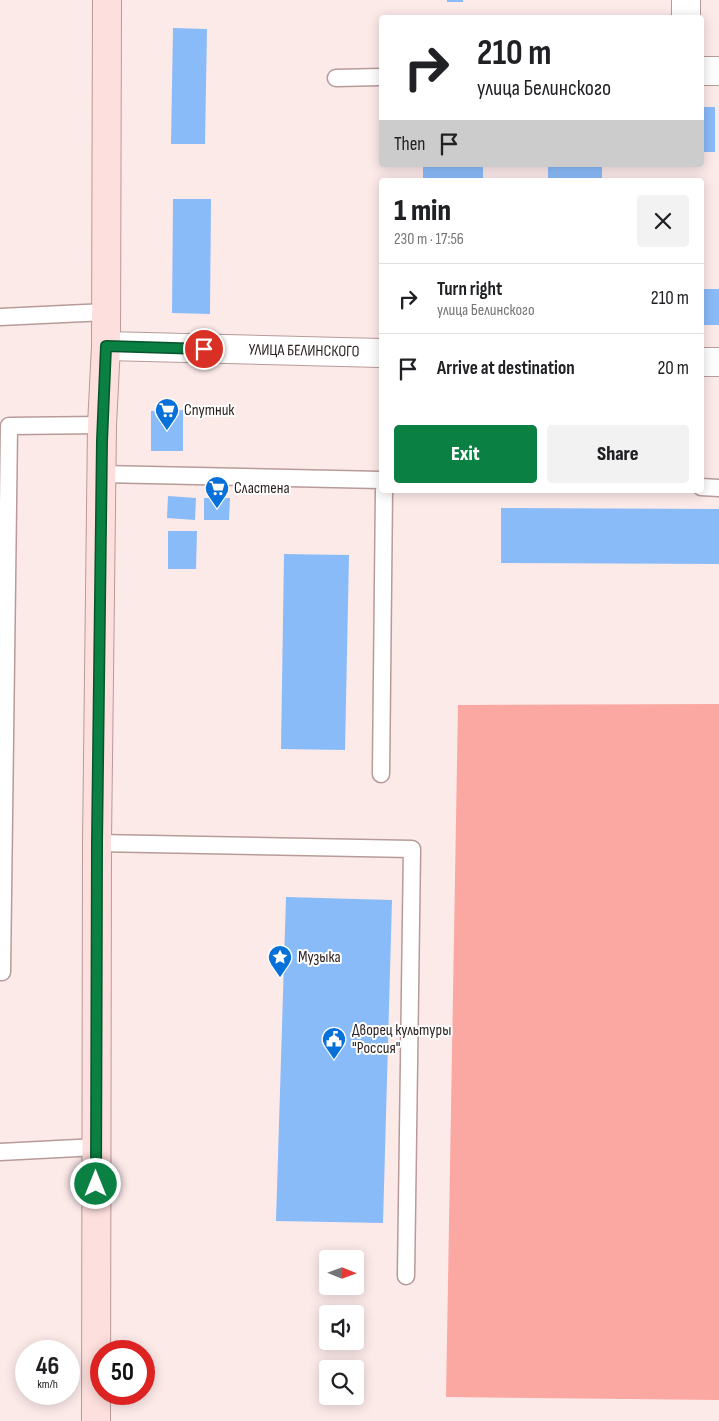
<!DOCTYPE html>
<meta charset="utf-8">
<style>
:root{--surface:#fff;--page:#f2f2f2;--text:#202124;--muted:#757577;--line:#e0e0e0;--accent:#0b8043}
body{margin:0;font-family:"Sofia Sans Condensed",sans-serif;background:var(--page);color:var(--text);height:100vh;display:flex;flex-direction:column;font-size:19px;white-space:nowrap}
*{box-sizing:border-box;margin:0}
p{font-size:16px;color:var(--muted)}
.icon{flex:none;width:28px;height:28px;fill:none;stroke:currentColor;stroke-width:2;stroke-linecap:round;stroke-linejoin:round}
.map{position:relative;flex:1;overflow:hidden}
.details{position:absolute;left:379px;top:178px;width:325px;height:315px;display:flex;flex-direction:column;background:var(--surface);border-radius:5px;box-shadow:0 2px 12px #0003}
.details>*{flex:none}
.hud{position:absolute;left:379px;top:15px;width:325px;height:152px;border-radius:5px;box-shadow:0 2px 12px #0003;background:#fff;color:var(--text);overflow:hidden}
.needle{width:32px;rotate:91deg}
.buttons{position:absolute;left:319px;top:1250px;display:grid;gap:10px}
.buttons a{display:grid;place-items:center;width:45px;height:45px;border-radius:5px;background:var(--surface);box-shadow:0 2px 12px #0003;font-size:25px}
.speed{position:absolute;left:15px;top:1340px;display:flex;gap:10px;font-size:25px;font-weight:700;text-align:center}
.speed>*{display:grid;place-content:center;width:65px;height:65px;border-radius:50%;background:var(--surface);box-shadow:0 2px 12px #0003;line-height:1}
.speed small{font-size:12px;font-weight:400}
.speed .limit{border:8px solid #d22;background:#fff;color:#111}
.pin{position:absolute;display:grid;place-items:center;width:42px;height:42px;color:#fff;margin:-21px;border:2px solid #fff;border-radius:50%;box-shadow:0 1px 5px #0007}
.me{position:absolute;width:55px;margin:-28px;rotate:0deg;stroke-linejoin:round;filter:drop-shadow(0 0 4px #0008)}
.turn{display:flex;align-items:center;gap:18px;height:105px;padding:0 15px;font-size:22px}
.turn .icon{width:65px;height:65px;stroke-width:2.5}
.turn b{display:block;font-size:35px;line-height:42px}
.then{display:flex;align-items:center;height:48px;padding:0 15px;background:#0003;gap:10px;font-size:19px}
.round{display:grid;place-items:center;flex:none;width:52px;height:52px;border-radius:5px;background:var(--page)}
.overview{display:flex;align-items:center;justify-content:space-between;height:85px;padding:0 15px}
h1{font-size:30px;font-weight:800;line-height:38px}
.cta{display:flex;gap:10px;margin-top:auto;padding:10px 15px}
.cta a{flex:1;height:58px;border-radius:5px;background:var(--accent);color:#fff;font-size:20px;font-weight:800;line-height:58px;text-align:center}
.cta a+a{background:var(--page);color:var(--text)}
ul{padding:0;list-style:none}
li{display:flex;align-items:center;gap:15px;height:70px;padding:0 15px;border-top:1px solid var(--line)}
li div{flex:1}
li b{display:block;font-size:19px}
li em{font-style:normal}
.map>svg:first-child{display:block}
.green{fill:#fba8a3}
.building{fill:#8abbf9}
.lines{fill:none;stroke-linecap:round;stroke-linejoin:round}
.lane-casing{stroke:#b79b99;stroke-width:19}
.street-casing{stroke:#b79b99;stroke-width:30}
.secondary-casing{stroke:#b79b99;stroke-width:30}
.lane{stroke:#fff;stroke-width:16}
.street{stroke:#fff;stroke-width:28}
.secondary{stroke:#fddfdd;stroke-width:28}
.route-casing{stroke:#07532c;stroke-width:12}
.route{stroke:#0b8043;stroke-width:9}
.labels{text-anchor:middle;dominant-baseline:central;stroke-width:4;stroke-linejoin:round;paint-order:stroke}
.street-label{font-size:16px;fill:#291f1e;stroke:#fff}
.poi-label{font-size:16px;fill:#291f1e;stroke:#fff;text-anchor:start}
</style>
<div class="map">
<svg width="719" height="1421" viewBox="0 0 719 1421">
<rect width="100%" height="100%" fill="#fceae9"/>
<path class="green" d="M719,704v696l-273,-3 12,-692z"/>
<g class="building">
<rect x="447" y="0" width="16" height="2"/>
<path d="M173,28l34,1 -2,115h-34z"/>
<rect x="701" y="107" width="14" height="45"/>
<rect x="423" y="165" width="60" height="15"/>
<rect x="548" y="165" width="54" height="15"/>
<path d="M173,199h38l-1,115 -38,-1z"/>
<rect x="701" y="289" width="18" height="36"/>
<path d="M183,410v41h-32v-40z"/>
<path d="M168,496l28,2 -1,22 -28,-2z"/>
<path d="M204,498h26l-1,22h-25z"/>
<path d="M501,508l218,1v55l-218,-1z"/>
<path d="M168,531h29l-1,38h-28z"/>
<path d="M284,554l65,1 -4,195 -64,-1z"/>
<path d="M286,897l106,3 -9,323 -107,-2z"/>
</g>
<g class="lines">
<g class="lane-casing">
<g id="lane">
<path d="M336,78l45,-1"/>
<path d="M0,317l106,-5"/>
<path d="M101,474l280,6"/>
<path d="M701,487l18,1"/>
<path d="M381,774l3,-284"/>
<path d="M97,843l315,6 -6,427"/>
<path d="M2,972l7,-546 93,-1"/>
<path d="M0,1152l97,-5"/>
</g>
</g>
<g class="street-casing">
<g id="street">
<path d="M686,18v-18"/>
<path d="M701,71h18"/>
<path d="M106,346l275,7"/>
<path d="M701,362h18"/>
</g>
</g>
<g class="secondary-casing">
<path id="secondary" d="M96,1421l1,-578 5,-418 4,-79 1,-346"/>
</g>
<use href="#lane" class="lane"/>
<use href="#street" class="street"/>
<use href="#secondary" class="secondary"/>
</g>
<g class="lines">
<g class="route-casing">
<path id="route" d="M96,1184l1,-341 5,-402 4,-95 98,3"/>
</g>
<use href="#route" class="route"/>
</g>
<defs>
<g id="supermarket-pin" transform="scale(1.25)"><path d="M0 17L-7.5 6A9.5 9.5 0 1 1 7.5 6Z" fill="#0871d9" stroke="#fff"/><path d="M-6-5.5h2.5l.6 2H6L4.5 2H-2.5L-4.4-4H-6ZM-1.5 3.2a1.3 1.3 0 1 0 .1 0ZM3 3.2a1.3 1.3 0 1 0 .1 0Z" fill="#fff"/></g>
<g id="sight-pin" transform="scale(1.25)"><path d="M0 17L-7.5 6A9.5 9.5 0 1 1 7.5 6Z" fill="#0871d9" stroke="#fff"/><path d="M0-6L1.8-2.2L6-1.7L2.9 1.2L3.7 5.4L0 3.3L-3.7 5.4L-2.9 1.2L-6-1.7L-1.8-2.2Z" fill="#fff"/></g>
<g id="civic-pin" transform="scale(1.25)"><path d="M0 17L-7.5 6A9.5 9.5 0 1 1 7.5 6Z" fill="#0871d9" stroke="#fff"/><path d="M-.6-6.5H3V-4.5H.6V-3L4-1V1h2V6H-6V1h2V-1L-.6-3ZM-1.2 2.5V6h2.4V2.5Z" fill="#fff"/></g>
</defs>
<g fill-rule="evenodd">
<use href="#supermarket-pin" x="167" y="410"/>
<use href="#supermarket-pin" x="217" y="488"/>
<use href="#sight-pin" x="280" y="957"/>
<use href="#civic-pin" x="334" y="1039"/>
</g>
<g class="labels">
<g class="street-label">
<text transform="translate(304 351) rotate(1)">УЛИЦА БЕЛИНСКОГО</text>
</g>
<g class="poi-label">
<text x="184" y="410">Спутник</text>
<text x="234" y="488">Сластена</text>
<text x="298" y="957">Музыка</text>
<text x="352" y="1030">Дворец культуры<tspan x="352" dy="18">"Россия"</tspan></text>
</g>
</g>
</svg>
<div class="buttons">
<a><svg class="needle" viewBox="-14 -14 28 28"><path d="M0-13l5 13h-10z" fill="#e53935"/><path d="M0 13l5-13h-10z" fill="#757577"/></svg></a>
<a><svg class="icon" aria-label="sound" viewBox="0 0 24 24"><path d="M4 9h4l5-4v14l-5-4H4zM17 9q2 3 0 6"/></svg></a>
<a><svg class="icon" aria-label="search" viewBox="0 0 24 24"><circle cx="10" cy="10" r="6"/><path d="M15 15l6 6"/></svg></a>
</div>
<div class="speed"><div>46<small>km/h</small></div><div class="limit">50</div></div>
<div class="pin" style="left:204px;top:349px;background:#d93025"><svg class="icon" aria-label="arrive" viewBox="0 0 24 24"><path d="M6 21V4h12l-3 4 3 4H6"/></svg></div>
<svg class="me" style="left:96px;top:1184px" viewBox="-20 -20 40 40"><circle r="17" fill="#0b8043" stroke="#fff" stroke-width="3"/><path d="M0-11L8 9 0 5-8 9z" fill="#fff"/></svg>
<div class="hud">
<div class="turn"><svg class="icon" aria-label="right" viewBox="0 0 24 24"><path d="M7 20v-9h11M14 6l5 5-5 5"/></svg><div><b>210 m</b>улица Белинского</div></div>
<div class="then">Then<svg class="icon" aria-label="arrive" viewBox="0 0 24 24"><path d="M6 21V4h12l-3 4 3 4H6"/></svg></div>
</div>
<section class="details">
<div class="overview"><div><h1>1 min</h1><p>230 m · 17:56</p></div><a class="round"><svg class="icon" aria-label="close" viewBox="0 0 24 24"><path d="M6 6l12 12M18 6L6 18"/></svg></a></div>
<ul>
<li><svg class="icon" aria-label="right" viewBox="0 0 24 24"><path d="M7 20v-9h11M14 6l5 5-5 5"/></svg><div><b>Turn right</b><p>улица Белинского</p></div><em>210 m</em></li>
<li><svg class="icon" aria-label="arrive" viewBox="0 0 24 24"><path d="M6 21V4h12l-3 4 3 4H6"/></svg><div><b>Arrive at destination</b></div><em>20 m</em></li>
</ul>
<div class="cta"><a>Exit</a><a>Share</a></div>
</section>
</div>
